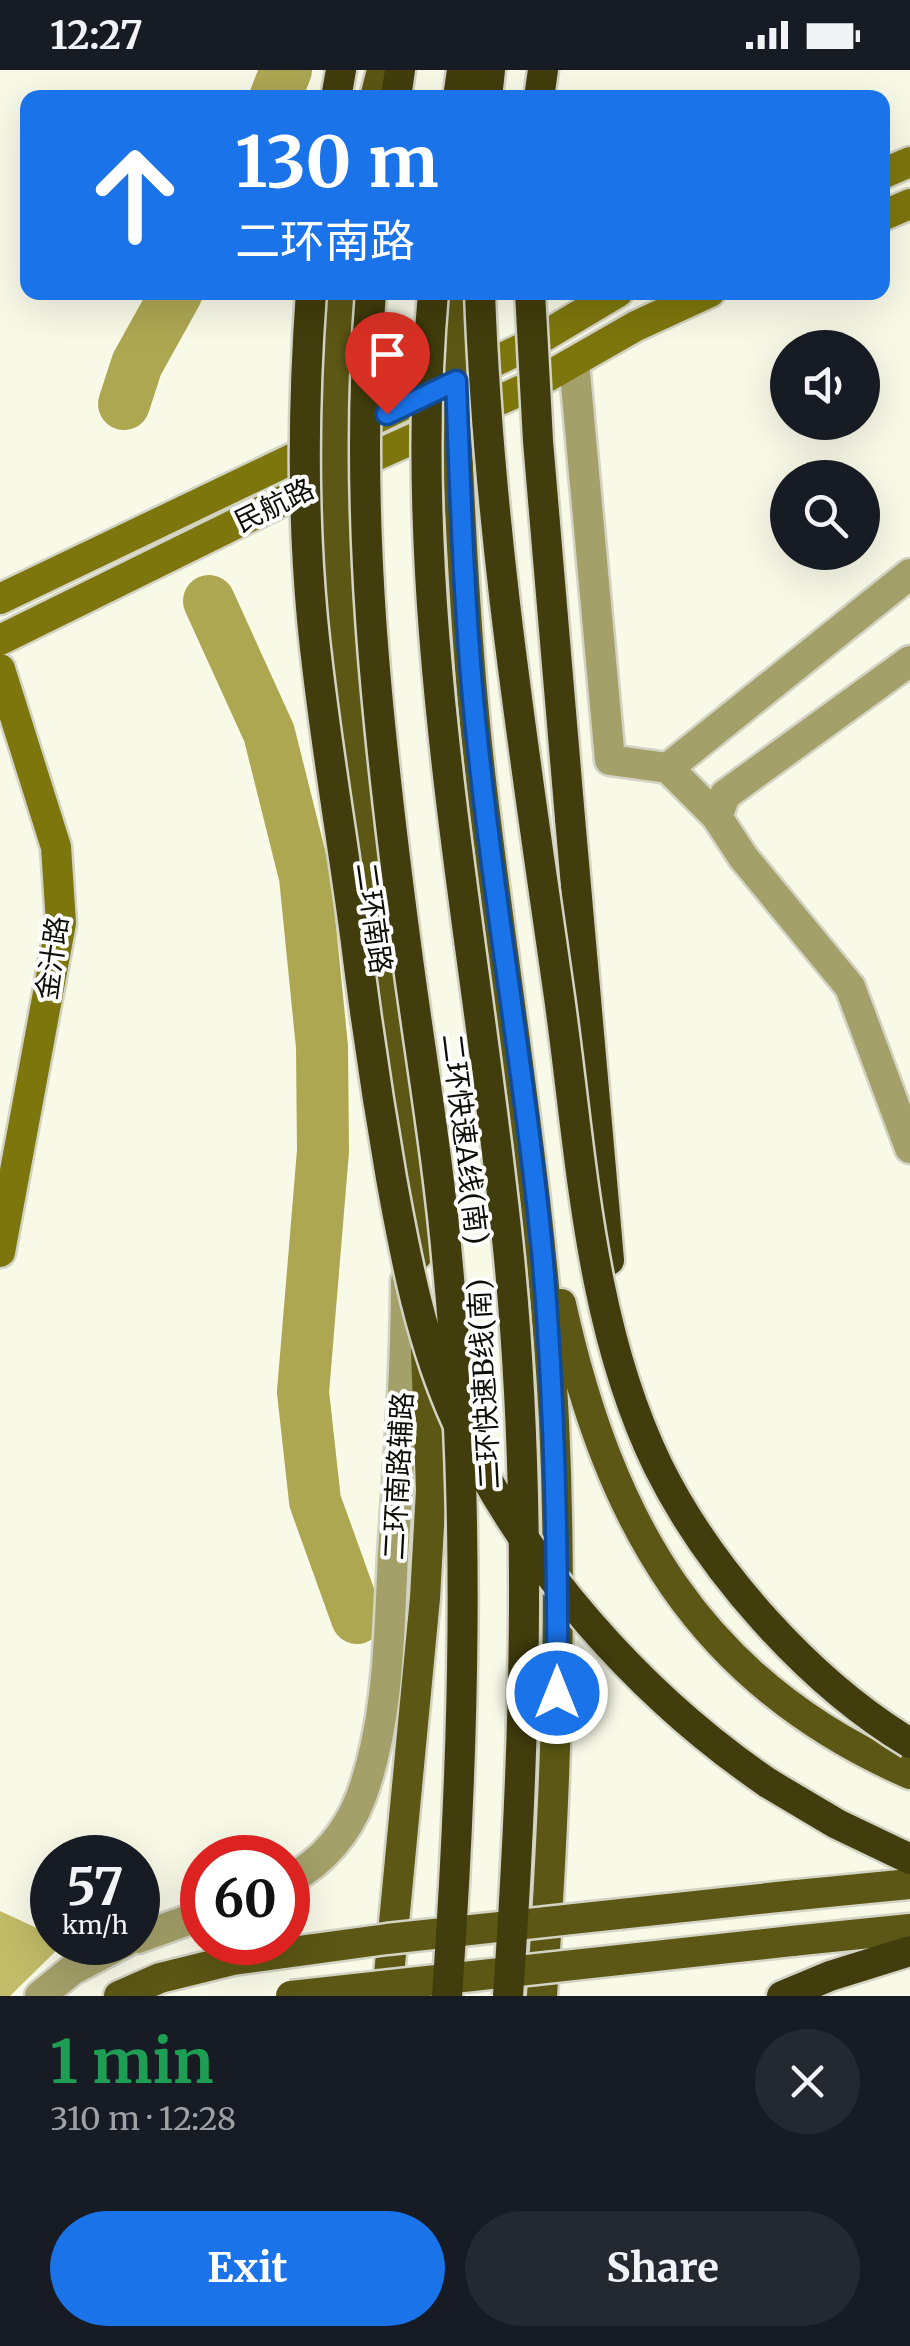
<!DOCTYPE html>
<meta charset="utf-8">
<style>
:root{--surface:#171b24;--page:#242831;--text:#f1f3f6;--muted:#9ea1a6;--accent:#1a73e8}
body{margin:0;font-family:Merriweather,"Noto Sans SC",serif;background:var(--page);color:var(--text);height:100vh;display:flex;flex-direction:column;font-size:38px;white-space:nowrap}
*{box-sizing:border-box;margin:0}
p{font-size:32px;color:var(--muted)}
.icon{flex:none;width:55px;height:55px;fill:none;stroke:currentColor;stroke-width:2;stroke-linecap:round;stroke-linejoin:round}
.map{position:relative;height:1926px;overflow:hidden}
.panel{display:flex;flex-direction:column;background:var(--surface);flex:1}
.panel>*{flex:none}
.banner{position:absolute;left:20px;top:20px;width:870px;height:210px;border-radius:20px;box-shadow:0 10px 40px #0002;background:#1a73e8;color:#fff;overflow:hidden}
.controls{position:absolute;left:770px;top:260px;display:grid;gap:20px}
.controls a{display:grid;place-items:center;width:110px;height:110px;border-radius:50%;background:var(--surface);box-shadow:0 10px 40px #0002;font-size:50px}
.speed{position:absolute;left:30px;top:1765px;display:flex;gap:20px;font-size:50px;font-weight:700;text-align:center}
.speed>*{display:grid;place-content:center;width:130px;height:130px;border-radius:50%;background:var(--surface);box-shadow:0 10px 40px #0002;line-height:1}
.speed small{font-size:25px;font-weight:400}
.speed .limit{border:15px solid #d22;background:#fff;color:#111}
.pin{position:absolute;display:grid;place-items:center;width:85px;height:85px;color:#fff;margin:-102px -42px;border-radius:50% 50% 50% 0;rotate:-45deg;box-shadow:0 0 10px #0007}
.pin .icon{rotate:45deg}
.me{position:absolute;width:110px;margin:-55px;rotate:0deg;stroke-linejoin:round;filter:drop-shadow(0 0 8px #0008)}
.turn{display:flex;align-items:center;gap:35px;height:210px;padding:0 50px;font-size:45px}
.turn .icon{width:130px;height:130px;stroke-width:2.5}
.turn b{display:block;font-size:70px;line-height:85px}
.round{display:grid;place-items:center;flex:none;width:105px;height:105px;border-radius:52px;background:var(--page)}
.summary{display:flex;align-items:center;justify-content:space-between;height:170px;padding:0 50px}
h1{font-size:60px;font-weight:700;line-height:75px;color:#1e9e55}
.action{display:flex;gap:20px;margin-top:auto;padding:20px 50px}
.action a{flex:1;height:115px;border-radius:60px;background:var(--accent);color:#fff;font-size:40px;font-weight:700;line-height:115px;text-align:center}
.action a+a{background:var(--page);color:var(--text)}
.status{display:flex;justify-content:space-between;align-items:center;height:70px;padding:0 50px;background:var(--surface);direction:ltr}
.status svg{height:28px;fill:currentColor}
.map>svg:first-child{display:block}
.forest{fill:#c2bc68}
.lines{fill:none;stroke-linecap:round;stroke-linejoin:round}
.river{stroke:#ada752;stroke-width:52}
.street-casing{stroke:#d3d3c4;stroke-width:35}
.secondary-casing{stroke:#d3d3c4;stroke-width:35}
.primary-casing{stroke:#d3d3c4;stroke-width:35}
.highway-casing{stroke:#d3d3c4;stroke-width:35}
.street{stroke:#a4a069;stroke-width:30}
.secondary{stroke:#7d760d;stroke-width:30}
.primary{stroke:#5c5714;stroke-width:30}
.highway{stroke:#413d0c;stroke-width:30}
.primary-bridge-casing{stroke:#d3d3c4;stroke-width:35;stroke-linecap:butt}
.highway-bridge-casing{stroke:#d3d3c4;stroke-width:35;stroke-linecap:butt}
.primary-bridge{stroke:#5c5714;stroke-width:30}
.highway-bridge{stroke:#413d0c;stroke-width:30}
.route-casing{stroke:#114b97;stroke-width:25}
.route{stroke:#1a73e8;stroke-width:18}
.labels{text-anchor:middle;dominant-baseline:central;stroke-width:8;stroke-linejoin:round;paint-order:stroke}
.street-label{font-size:28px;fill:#0d0d08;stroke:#fff}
</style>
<div class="status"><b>12:27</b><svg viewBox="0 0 49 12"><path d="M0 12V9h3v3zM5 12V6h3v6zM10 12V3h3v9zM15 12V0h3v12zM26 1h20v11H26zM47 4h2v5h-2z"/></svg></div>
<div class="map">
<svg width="910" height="1926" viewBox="0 0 910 1926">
<rect width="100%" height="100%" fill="#f9f9e8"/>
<path class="forest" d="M0,1841l52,24v7l12,1 -54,53h-10z"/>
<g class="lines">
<g class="river">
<path d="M275,28l11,-28"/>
<path d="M124,334l13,-40 40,-72"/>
<path d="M209,531l60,132 36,144 17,170 1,104 -20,241 12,109 42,117"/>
</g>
<g class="street-casing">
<g id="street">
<path d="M574,292l36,398 58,8 242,-194"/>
<path d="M910,591l-185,134 -8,22 26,40 107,130 60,161"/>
<path d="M668,698l49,49"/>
<path d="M288,1811c34,-19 59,-47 73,-84 28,-76 28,-162 32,-242 6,-91 13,-183 13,-274"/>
<path d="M138,1868l64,-23"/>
<path d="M40,1926l32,-26 53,-28"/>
</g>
</g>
<g class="secondary-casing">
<g id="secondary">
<path d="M882,104l28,-12"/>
<path d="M882,146l28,-12"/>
<path d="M0,529l531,-255 87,-52"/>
<path d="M0,570l357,-176 176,-79 103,-59 74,-34"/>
<path d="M0,599l56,178 5,76 -61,329"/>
</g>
</g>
<g class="primary-casing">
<g id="primary">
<path d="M375,28l7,-28"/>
<path d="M343,222c-10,88 -8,178 -4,267 11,234 54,463 78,696"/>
<path d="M450,222c8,160 12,321 30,480 25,217 63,431 74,649 9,192 1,384 -12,575"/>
<path d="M561,1234c48,217 137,378 349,470"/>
<path d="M787,1826l123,-12"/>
<path d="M792,1871l118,-12"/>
<path d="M119,1926l41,-18 73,-18"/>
<path d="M387,1926l38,-398 6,-108 -5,-140"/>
</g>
</g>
<g class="highway-casing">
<g id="highway">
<path d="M336,28l5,-28"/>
<path d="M396,28l4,-28"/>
<path d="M458,28l4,-28"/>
<path d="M487,28l3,-28"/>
<path d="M539,28l4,-28"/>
<path d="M570,748l39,442"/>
<path d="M768,1713l69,41 73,35"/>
<path d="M782,1926l48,-20 80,-25"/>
</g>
</g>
<use href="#street" class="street"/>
<use href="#secondary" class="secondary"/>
<use href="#primary" class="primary"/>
<use href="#highway" class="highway"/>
<g class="primary-bridge-casing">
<g id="primary-bridge">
<path d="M233,1890l154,-21 400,-43"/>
<path d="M291,1926l501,-55"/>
</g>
</g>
<g class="highway-bridge-casing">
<g id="highway-bridge">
<path d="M311,222c-8,109 -9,219 1,327 10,106 29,211 43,316 10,81 22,162 36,243 15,83 31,166 66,243 66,143 182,274 311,362"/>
<path d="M371,222c-18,220 7,442 36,660 14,105 32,209 41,315 23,243 16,486 -1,729"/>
<path d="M433,222c-29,325 44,645 76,966 24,246 16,492 -1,738"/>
<path d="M480,222c8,236 46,472 79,705 22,156 29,325 99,469 52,105 151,216 252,277"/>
<path d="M530,222l8,149 32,377"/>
</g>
</g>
<use href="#primary-bridge" class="primary-bridge"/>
<use href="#highway-bridge" class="highway-bridge"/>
</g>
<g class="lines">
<g class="route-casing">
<path id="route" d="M387,344l69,-33c5,131 9,262 25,393 18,163 47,325 62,488 12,144 15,287 14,431"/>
</g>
<use href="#route" class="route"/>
</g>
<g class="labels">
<g class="street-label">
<text transform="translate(274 435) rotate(-26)">民航路</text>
<text transform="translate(374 848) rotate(82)">二环南路</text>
<text transform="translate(52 888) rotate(-82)">金汁路</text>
<text transform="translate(465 1069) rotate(83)">二环快速A线(南)</text>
<text transform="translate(484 1314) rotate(-93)">二环快速B线(南)</text>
<text transform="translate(398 1406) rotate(-87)">二环南路辅路</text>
</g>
</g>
</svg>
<div class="controls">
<a><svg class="icon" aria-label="sound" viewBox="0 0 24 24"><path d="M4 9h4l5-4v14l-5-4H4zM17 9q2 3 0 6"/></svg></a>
<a><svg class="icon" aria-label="search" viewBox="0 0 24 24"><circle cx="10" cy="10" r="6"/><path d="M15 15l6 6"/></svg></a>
</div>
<div class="speed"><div>57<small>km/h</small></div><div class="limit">60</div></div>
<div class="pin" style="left:387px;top:344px;background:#d93025"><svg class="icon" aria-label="arrive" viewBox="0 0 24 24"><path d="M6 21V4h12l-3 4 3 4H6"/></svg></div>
<svg class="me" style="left:557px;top:1623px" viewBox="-20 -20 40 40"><circle r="17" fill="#1a73e8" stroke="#fff" stroke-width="3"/><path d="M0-11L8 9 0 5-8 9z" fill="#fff"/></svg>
<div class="banner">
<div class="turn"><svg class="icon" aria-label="ahead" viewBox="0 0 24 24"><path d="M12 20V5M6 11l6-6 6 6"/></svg><div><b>130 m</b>二环南路</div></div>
</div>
</div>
<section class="panel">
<div class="summary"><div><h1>1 min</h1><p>310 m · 12:28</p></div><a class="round"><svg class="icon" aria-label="close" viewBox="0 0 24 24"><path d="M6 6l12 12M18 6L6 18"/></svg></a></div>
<div class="action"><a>Exit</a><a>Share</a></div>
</section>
